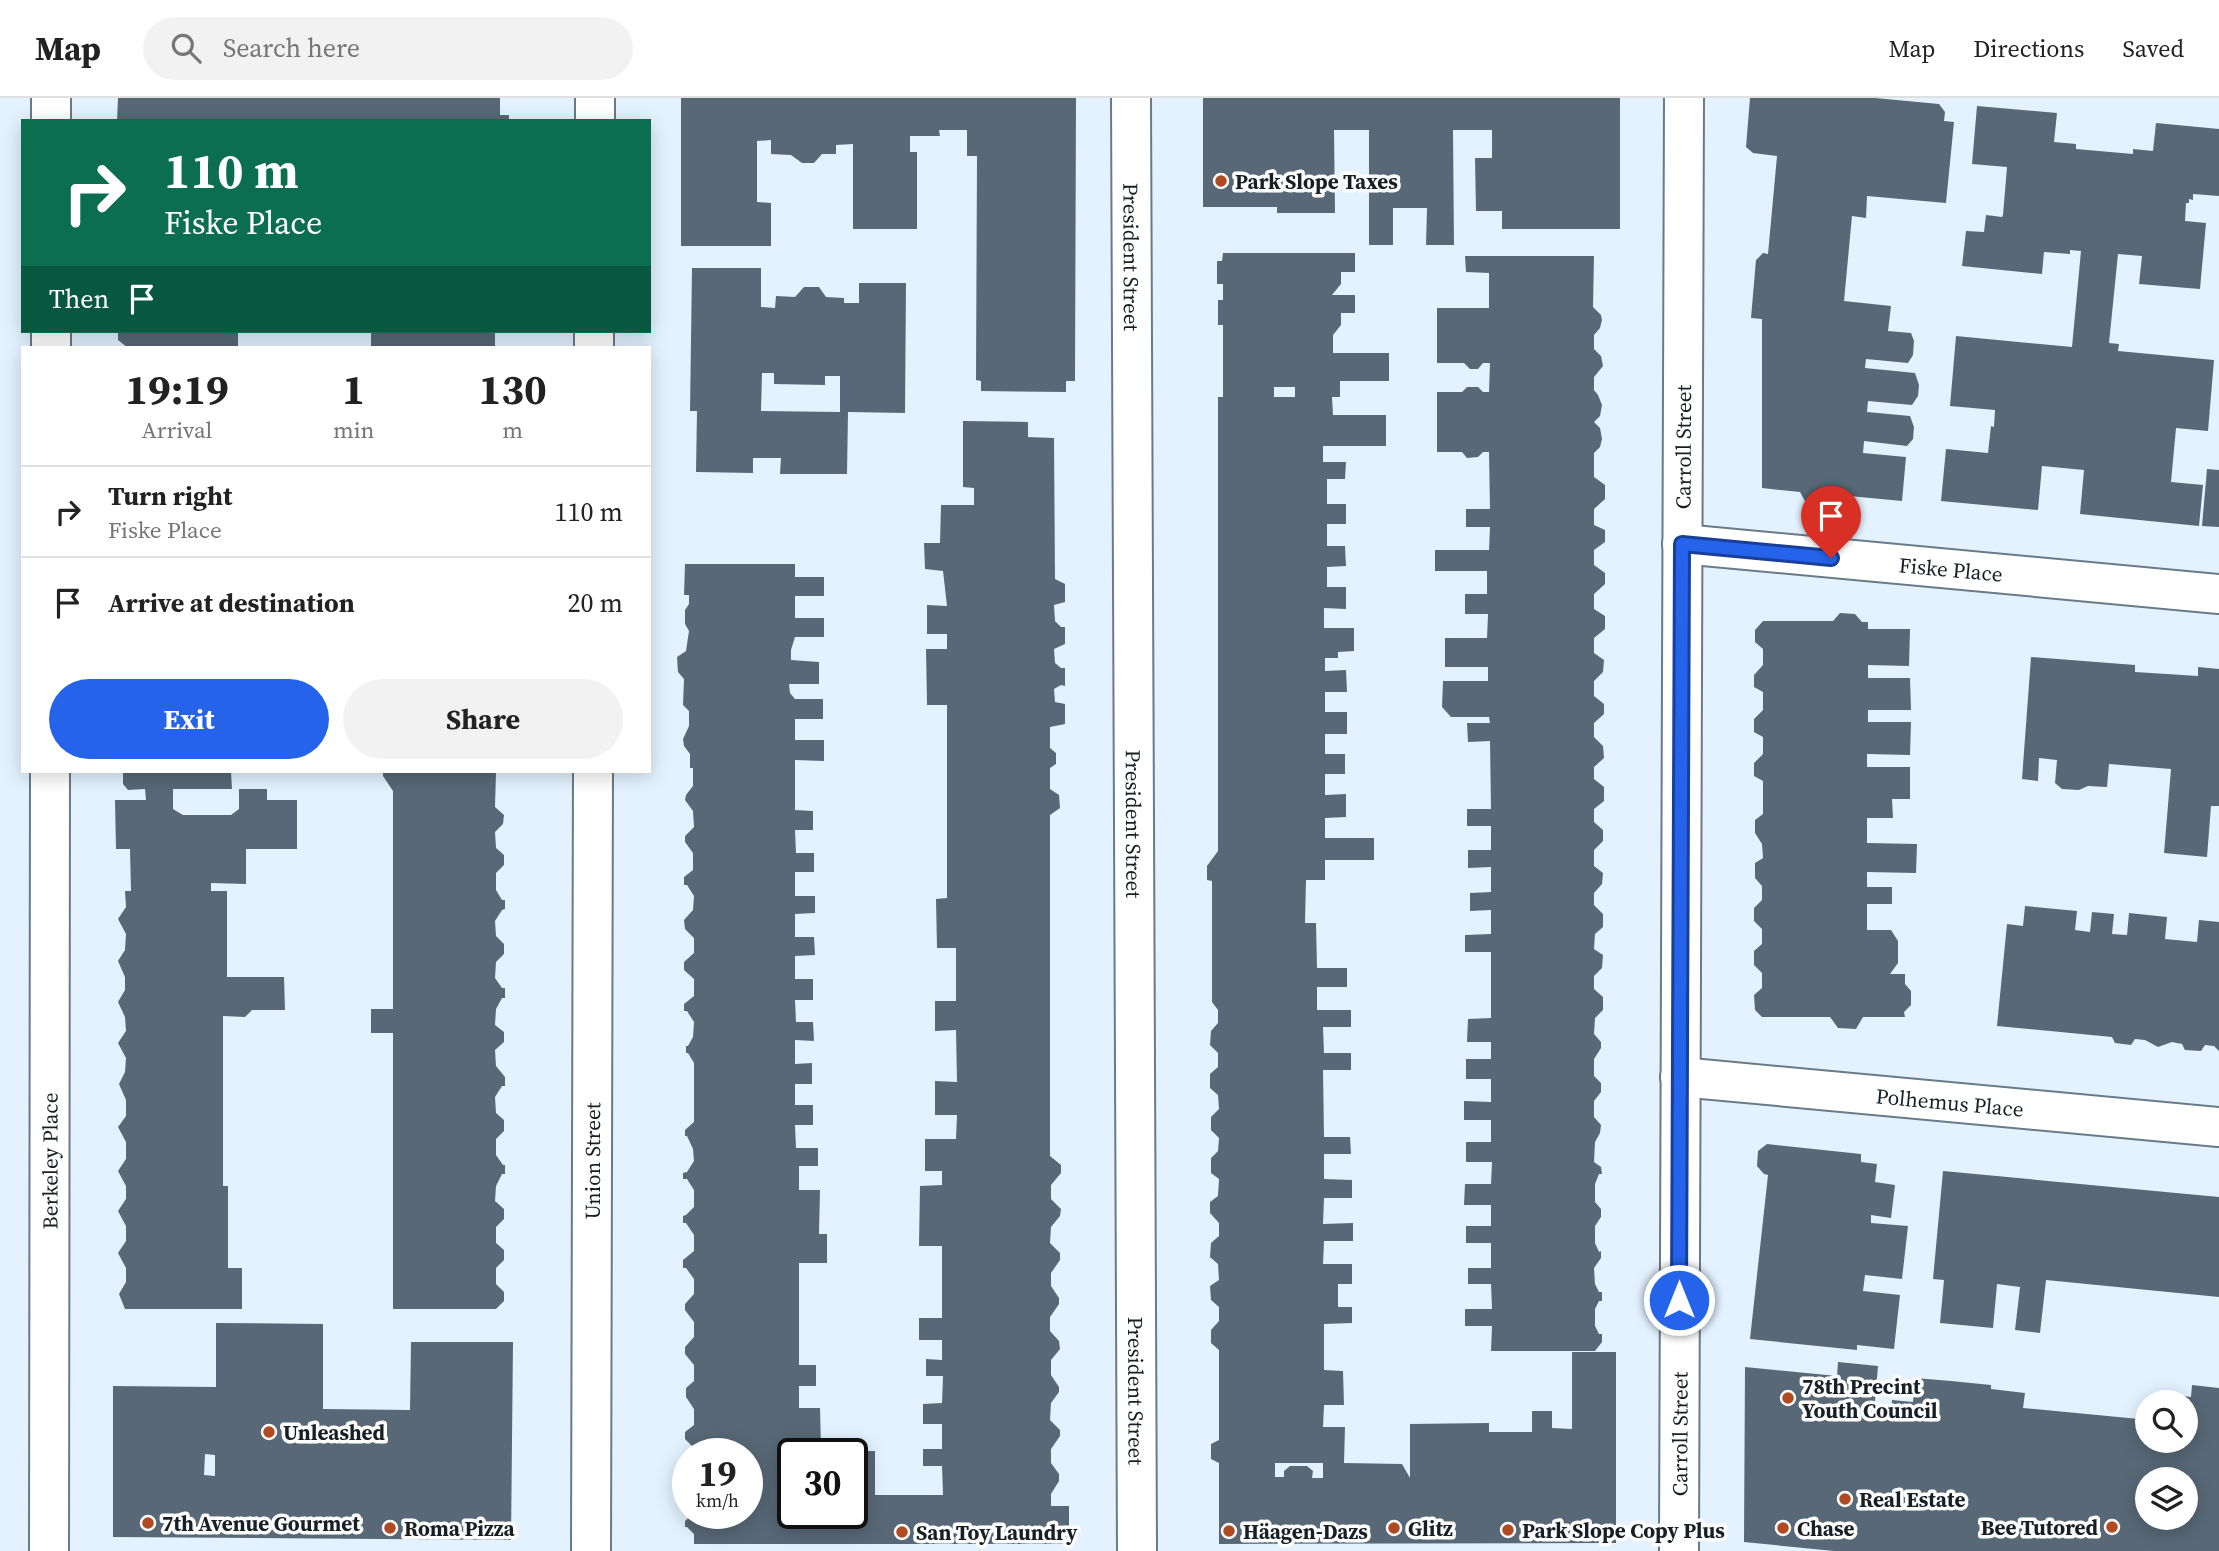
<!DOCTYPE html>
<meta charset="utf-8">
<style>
:root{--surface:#fff;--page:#f2f2f2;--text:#222;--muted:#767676;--line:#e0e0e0;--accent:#2563eb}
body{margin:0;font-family:"Source Serif 4",serif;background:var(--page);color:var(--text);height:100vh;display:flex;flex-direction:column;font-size:26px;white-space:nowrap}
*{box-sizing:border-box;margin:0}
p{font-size:23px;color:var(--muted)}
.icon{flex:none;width:38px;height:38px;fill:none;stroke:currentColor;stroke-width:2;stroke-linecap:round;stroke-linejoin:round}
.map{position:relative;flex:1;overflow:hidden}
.panel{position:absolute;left:21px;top:248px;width:630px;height:427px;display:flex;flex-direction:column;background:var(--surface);border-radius:0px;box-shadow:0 4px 18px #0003}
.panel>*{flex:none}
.hud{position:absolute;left:21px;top:21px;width:630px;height:214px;border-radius:0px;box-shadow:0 4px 18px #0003;background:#0b6e4f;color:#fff;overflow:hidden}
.buttons{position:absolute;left:2135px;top:1292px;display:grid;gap:14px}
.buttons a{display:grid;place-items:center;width:63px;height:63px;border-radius:50%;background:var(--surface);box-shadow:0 4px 18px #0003;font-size:35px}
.speed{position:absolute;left:672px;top:1340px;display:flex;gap:14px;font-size:35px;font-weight:700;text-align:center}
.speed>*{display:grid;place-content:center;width:91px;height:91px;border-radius:50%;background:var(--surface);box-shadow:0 4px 18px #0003;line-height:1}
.speed small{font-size:18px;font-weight:400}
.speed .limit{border:4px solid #111;border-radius:10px;background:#fff;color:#111}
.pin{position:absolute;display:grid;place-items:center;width:60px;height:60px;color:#fff;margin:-72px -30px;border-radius:50% 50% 50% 0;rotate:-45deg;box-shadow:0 0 7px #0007}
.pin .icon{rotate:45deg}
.me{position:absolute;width:77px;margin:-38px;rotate:0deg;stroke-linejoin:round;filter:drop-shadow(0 0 5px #0008)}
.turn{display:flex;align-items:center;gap:24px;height:147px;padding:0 28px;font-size:32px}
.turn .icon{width:91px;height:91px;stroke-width:2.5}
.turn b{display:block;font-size:49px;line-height:60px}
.then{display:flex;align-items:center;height:66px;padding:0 28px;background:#0003;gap:14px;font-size:26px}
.eta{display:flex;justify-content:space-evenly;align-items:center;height:119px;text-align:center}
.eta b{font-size:42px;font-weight:700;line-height:49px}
.primary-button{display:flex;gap:14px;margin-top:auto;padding:14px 28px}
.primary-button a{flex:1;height:80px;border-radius:42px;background:var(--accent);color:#fff;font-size:28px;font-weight:700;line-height:80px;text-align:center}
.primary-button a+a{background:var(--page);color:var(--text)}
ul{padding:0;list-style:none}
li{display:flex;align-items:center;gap:21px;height:91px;padding:0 28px;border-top:2px solid var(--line)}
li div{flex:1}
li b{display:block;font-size:26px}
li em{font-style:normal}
header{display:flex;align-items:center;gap:42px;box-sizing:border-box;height:98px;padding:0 35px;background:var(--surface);border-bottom:2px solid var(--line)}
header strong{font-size:33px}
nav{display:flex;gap:38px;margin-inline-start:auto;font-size:24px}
.search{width:490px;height:63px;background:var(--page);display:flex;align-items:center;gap:18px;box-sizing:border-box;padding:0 24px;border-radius:38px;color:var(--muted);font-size:26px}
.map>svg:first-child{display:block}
.building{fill:#586876;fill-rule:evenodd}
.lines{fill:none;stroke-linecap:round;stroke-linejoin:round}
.minor-casing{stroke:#697a88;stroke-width:42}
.major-casing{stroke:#697a88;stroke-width:42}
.minor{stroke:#fff;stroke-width:38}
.major{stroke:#fff;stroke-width:38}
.route-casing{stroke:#184099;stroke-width:18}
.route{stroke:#2563eb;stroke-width:12}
.poi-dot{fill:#b04a22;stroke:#fdfdfd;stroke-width:2.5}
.labels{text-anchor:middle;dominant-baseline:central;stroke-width:7;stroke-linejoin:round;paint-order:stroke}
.poi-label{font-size:21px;font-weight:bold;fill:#181f24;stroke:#fdfdfd;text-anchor:start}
.street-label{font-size:21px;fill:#181f24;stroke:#fdfdfd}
</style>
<header>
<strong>Map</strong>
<div class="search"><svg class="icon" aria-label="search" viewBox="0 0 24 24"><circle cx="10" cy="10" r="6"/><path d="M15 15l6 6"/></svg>Search here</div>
<nav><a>Map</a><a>Directions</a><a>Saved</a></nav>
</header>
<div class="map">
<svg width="2219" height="1453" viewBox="0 0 2219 1453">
<rect width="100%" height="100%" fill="#e3f2fe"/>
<g class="building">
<path d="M118,0h382v17h9v6h-392z"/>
<path d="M681,0h395l-1,283h-9v11l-85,-1v-10l-5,-1 1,-224h-10v-26h-28l1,6h-30v16h7v77h-64v-85l-17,1v9h-14l-8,9h-12l-11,-8 -20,-1v-14l-14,1v61l14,1v43h-90z"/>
<path d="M1203,0h417v131h-118v-18h-26l-1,-53h17v-28h-39l1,115h-28l1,-37h-34v37h-24v-115h-35l1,83h-58v-6h-74z"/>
<path d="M1750,0h125l64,6 6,8 -1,9 10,1 -8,81 -79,-7 -1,22 -14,-2 -8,85 47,5 -3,25 23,2 3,8 -1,14 -5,8 -42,-4 -1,9 50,5 4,12 -1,11 -6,9 -44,-4 -1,11 43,4 4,11 -1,12 -6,7 -43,-5 -1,12 43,4 -4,44 -74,-7 -6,10 -16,-1 -6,-11 -38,-4v-169l-11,-1 5,-58 7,-7 5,1 9,-98 -24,-3 -7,-6z"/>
<path d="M1977,8l80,7 -3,29 22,2v5l57,5v-5l20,2 3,-28 63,6v67l-26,-2v6l-4,-1v4h-3l-1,18 21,2 -6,66 -61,-5 3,-28 -24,-2 -9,89 10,1 -1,7 96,9 -6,71 -32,-3 -5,54 32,3 -4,41 -119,-12 4,-44 -42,-4 -4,44 -97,-9 5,-52 42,4 3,-27 3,1 1,-17 -45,-4 6,-70 116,11 9,-96 -11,-1v4l-26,-2 -2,22 -80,-8 4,-35 18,1 2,-17 16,2 1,-2 4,-48 -35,-3z"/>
<path d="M1223,155h132v19h-14v12l-9,11h23v18h-14v12l-8,10v18h56v28h-49v16h-8l1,18h53v31h-63v16h23l-1,17h-18v25h19v20h-19v22h18l1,20 -19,1v20h19v22l-22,-1v20h30v23l-16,1v6h-13v13l21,-1 1,22h-22v20h22v22h-22v20h20v20h-20v21l21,-1v23l-21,1v20h49v22h-49v20h-19l-1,43h11l1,45h30v19h-30v23h34v17h-28l1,26h27v17h-28l1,67h26l1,17h-27v25l28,1v18h-28l-1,26 30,-1v18h-29l-1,23h29v20h-14v23h14v16l-28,1v46l19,1 1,34h-20l-1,22h22l-1,36 58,1 8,14v-54l79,-1v9h43v-21h20v17l20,1v-77h44v191l-397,1v-81l-8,-4v-15l8,-4v-90l-8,-7v-13l8,-9v-14l-8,-7 -1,-14 9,-6 -1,-16 -8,-7 1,-14 8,-7v-13l-9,-10v-11l8,-6 1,-17 -8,-6v-15l7,-7 1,-13 -8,-8v-13l8,-8 -1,-14 -8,-7v-14l8,-7v-14l-8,-8 1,-14 7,-8v-13l-6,-8v-121l-5,-1v-14l11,-15v-454h5v-72h-5v-25h5v-16h-6v-23h5zM1274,289h21v10h-21zM1275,1365h48v15h-11l1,-7 -6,-5h-17l-6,5v6h-9z"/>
<path d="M1465,158h129l-1,51 8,8 1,5 -2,8 -6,7v14l7,7 2,10 -9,11v13l4,5 4,10 -2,11 -6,6 6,6 2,11 -2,8 -6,6v24l11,8v14l-11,10v16l11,5v12l-11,8v15l11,8v11l-11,10v15l11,7v13l-11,9v15l10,7 -1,12 -9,9v15l10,8v10l-10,9v14l9,9 1,12 -10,9v12l10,8v14l-10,8v13l9,8v11l-9,9v16l9,7 -1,11 -8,9v12l9,9v13l-8,7 -1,15 9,6 -1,13 -8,8v13l9,8v13l-8,8 -1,16 7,8v6l-7,11v17l7,7v9l-7,9v16l7,8 -1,8 -5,9 -1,20 7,5 1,7h-3l-4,10v18l6,7v8l-6,9v17l4,9 2,-1v7l-7,10 1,16 4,8h3v9h-3l-4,8v17l4,8h3v8l-7,9h-104l1,-25h-27v-17h27l-1,-25h-23v-16h23v-25h-25v-17h25v-21h-27l1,-21h26l1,-22h-26v-20h25v-22h-27v-19l27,1v-23h-25v-20h25v-17h-24l1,-23 23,-1v-66h-26v-17l26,-1v-24l-21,1v-18l21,-1v-25l-23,1v-18h23v-24h-24v-17h24l-1,-68 -22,1 -1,-19h23l-1,-6h-38l-9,-10 1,-26h45v-14h-43v-29h42l1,-24h-23v-20h22v-23h-52v-21h54l1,-23h-24v-18h24l-1,-57h-6l-5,5 -11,1 -5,-6h-25v-60h25l5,-5h11l5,5h6l1,-29h-7l-5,6h-8l-6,-6h-27v-55h52v-35l-23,-1z"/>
<path d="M692,170h69v39l14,1 1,-12 19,1 9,-10h15l7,10 18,1v5h15v-20h47l-1,130 -57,-1 -1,62h-67l1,-16h-28v15l-57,-1 1,-61h-7zM762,275h12v11l51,1v-9h15v36l-79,-1z"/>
<path d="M118,233h120v17h-110l-10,-8z"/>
<rect x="371" y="233" width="124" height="17"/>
<path d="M963,323l65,1v15l26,1 1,141 10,5v18l-11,3 1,16 6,6h4v17l-11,5 1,14 6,5h4v18l-4,-1 -7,4 1,13 10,2v20l-15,3v21l6,5v11l-6,4v21l9,6 1,13 -10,7v341l11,9v8l-10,12v14l10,10 -1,7 -9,11 -1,16 10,10v7l-9,13v13l8,12v6l-9,13v14l9,10 1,8 -9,11v15l8,12v5l-8,11 -1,17 10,10v6l-9,13v14l8,11v7l-8,13v12h18v38h-375v-10l-7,-7h-2v-6l8,-7h54v-60h-53v-6l-9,-9v-7l9,-7v-16l-8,-12v-9l8,-7v-16l-9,-11v-7l9,-10v-15l-9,-12v-6l9,-10v-15l-8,-11h-3v-8l11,-9v-16l-8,-12h-3v-7l3,-1 8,-8v-17l-7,-11h-4v-6l4,-1 7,-11 -1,-12 -6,-13h-2v-6l9,-8v-59l-6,-10h-2v-7h2l5,-9 1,-15 -7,-11h-3v-7l10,-8v-17l-10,-9v-8l10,-9v-15l-9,-9 -1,-9 9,-10 1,-14 -7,-11h-3v-8l9,-7v-17l-8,-11v-6l9,-9 -1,-16 -8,-11 1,-5 7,-9v-18h-3v-14l-6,-8 -1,-7 6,-13v-15l-6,-6 1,-26 -6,-7 -1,-15 9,-6 3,-20 -4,-7v-14l4,-6v-9h-5l1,-31h110v13h29v19h-29v22h29v19h-29l-4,13v10l28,2v22h-30l1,9 5,6h28v20h-28v21h29v21l-29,-1v50l18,1v19h-18l1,23h18v19h-19v24h20v17l-20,1v23h19l1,18 -20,1v23h18v21h-18l1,22h17l1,19 -19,-1v24l17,-1v21h-17v21h18v20h-18l1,23h22v18h-19v24h21l-1,44h8v29h-28v102h17v21h-17v22h21l1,40h-22l1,3h75v44h68l-1,-29h-19v-17h19v-25h-19v-20l19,-1 1,-27h-17v-17l16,1v-20h-23v-22h23v-72h-23l1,-60 22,-1v-14h-17v-32h31l1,-24h-22v-34l22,1 -1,-52 -21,1v-30h21v-53h-19l-1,-49 11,-1v-193h-20l-1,-56h21v-15h-20v-29l20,1 -4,-35 -18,-2 -1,-26h16l1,-38h33v-17l-11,-1zM793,1356h59v60h-59z"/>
<path d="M2207,371l12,1v57l-17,-1z"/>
<path d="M1840,515l15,1 7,8h6v7h42l-1,37 -41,-1v13h42l1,32h-43v12h43l-1,33 -43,-1v13h43v32h-18l1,19h-26v25l50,1 -1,29 -49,-1v15h25v17h-25v26h24l7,11v22l-8,11h15v10l6,7v14l-7,7 1,5h-42l-7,12 -18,-1 -8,-11h-68l-7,-7 -1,-15 8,-7v-15l-8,-8v-14l8,-7v-15l-8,-8v-13l8,-8v-14l-7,-8v-15l8,-5 -1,-14 -7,-11v-13l8,-6v-33l-9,-5v-13l9,-9v-17l-9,-5v-13l9,-9v-18l-9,-5v-12l9,-10v-16l-8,-7v-12l8,-9h70z"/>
<path d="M2031,559l104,8v7l63,4v-9l21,2v137h-8l-4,51 -43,-4 7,-84 -62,-5 -2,23 -19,-1 -9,4 -17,-1 -7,-6 2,-23 -18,-2 -1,23 -16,-2z"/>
<path d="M123,674h108l1,17h-59v20l10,6h48l8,-6v-20h28v11h30v49h-51v35l-35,-1v8h16v86h57l1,33h-33l-7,7 -22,-1v170h5v82h14v41h-117l-6,-15 7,-12v-14l-8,-15 8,-12v-15l-8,-15 8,-12v-13l-8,-15 8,-12v-17l-8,-15 8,-11v-16l-7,-16 6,-12 1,-14 -8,-15 8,-12 -1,-14 -7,-15 7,-12v-13l-7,-16 7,-11 1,-16 -8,-15 8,-12 -1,-16h6l-1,-42h-14l-1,-49h31l-1,-11 -17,1 -5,-6z"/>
<path d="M383,674h113l-1,35 9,8 -1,9 -8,8 1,16 8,7v10l-8,8v17l6,10h3v9l-3,1 -7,11 1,15 8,8v10l-8,8 -1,16 7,10h3v10h-3l-6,11 -1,16 9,7v10l-9,8 1,16 9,11v9h-3l-7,11 1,16 8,7v11l-8,8v16l7,10h2v9h-3l-6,12 -1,15 9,8v10l-8,8v16l8,7v10l-8,8v16l8,8v9l-8,8h-103v-276h-22v-24h22v-218l-10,-15z"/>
<path d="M2025,808l52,5 -2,19 15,2 2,-20 22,2 -2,20 15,1 2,-22 38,4 -2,22 32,3 2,-22 20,2v129l-5,-5 -9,-1 -4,6 -16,-1 -3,-6 -10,-2 -14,5 -13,-7 -10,-1 -4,6 -16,-2 -3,-6 -115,-11 10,-102 16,2z"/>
<path d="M1767,1046l94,10v8l16,2 -2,18 20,3 -4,33 -20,-3v8l37,3 -6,53 -37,-4 -2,16 37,4 -6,54 -37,-4v5l-107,-11 18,-164 -4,-1 -7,-8 1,-15z"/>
<path d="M1943,1073l276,26v100l-173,-17 -6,53 -25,-3 5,-43 -23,-3 -4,44 -53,-5 4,-43 -11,-1z"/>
<path d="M216,1225l107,1v85l87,1 1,-68h102l-2,198 -398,-3v-151l103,1zM205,1356l10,1v21l-11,-1z"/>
<path d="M1838,1264l40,4 -4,47 17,2 1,-15 21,2 2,-24 36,3 40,4v4l34,4 -2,15 116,11v9l8,1v11h39v-38h-4v-6l9,1 1,-12 27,3v163h-385l-90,-9 1,-175 92,9zM2147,1381h39v38h-39z"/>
</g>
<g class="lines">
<g class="minor-casing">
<g id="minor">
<path id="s1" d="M1131,0l6,1453"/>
<path d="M51,23v-23"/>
<path d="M51,250v-17"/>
<path id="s2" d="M1682,446l537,50"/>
<path id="s3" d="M1680,979l539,50"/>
<path id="s4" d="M49,1453l1,-779"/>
<path id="s5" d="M1679,1453l5,-1453"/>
</g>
</g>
<g class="major-casing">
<g id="major">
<path d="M595,23v-23"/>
<path d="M594,250v-17"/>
<path id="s6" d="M591,1453l2,-779"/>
</g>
</g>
<use href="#minor" class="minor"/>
<use href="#major" class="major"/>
</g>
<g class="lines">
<g class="route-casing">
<path id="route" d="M1679,1202l3,-756 149,14"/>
</g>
<use href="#route" class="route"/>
</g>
<g class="poi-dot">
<circle cx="1221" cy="83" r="7"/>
<circle cx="1788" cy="1300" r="7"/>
<circle cx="269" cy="1334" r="7"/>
<circle cx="1845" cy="1401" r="7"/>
<circle cx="148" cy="1425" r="7"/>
<circle cx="2112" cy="1429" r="7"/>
<circle cx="390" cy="1430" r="7"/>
<circle cx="1394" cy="1430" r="7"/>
<circle cx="1783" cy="1430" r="7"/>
<circle cx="1508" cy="1432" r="7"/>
<circle cx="1229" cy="1433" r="7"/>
<circle cx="902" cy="1434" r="7"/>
</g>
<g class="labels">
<g class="poi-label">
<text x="1235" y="83">Park Slope Taxes</text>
<text x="1802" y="1288">78th Precint<tspan x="1802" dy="24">Youth Council</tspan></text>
<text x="283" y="1334">Unleashed</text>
<text x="1859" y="1401">Real Estate</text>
<text x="162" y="1425">7th Avenue Gourmet</text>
<text x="2098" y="1429" text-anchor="end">Bee Tutored</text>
<text x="404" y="1430">Roma Pizza</text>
<text x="1408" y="1430">Glitz</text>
<text x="1797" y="1430">Chase</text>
<text x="1522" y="1432">Park Slope Copy Plus</text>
<text x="1243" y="1433">Häagen-Dazs</text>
<text x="916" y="1434">San Toy Laundry</text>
</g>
<g class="street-label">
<text stroke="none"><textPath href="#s1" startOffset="159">President Street</textPath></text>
<text stroke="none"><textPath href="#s5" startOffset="1104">Carroll Street</textPath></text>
<text stroke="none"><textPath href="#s2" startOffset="270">Fiske Place</textPath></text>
<text stroke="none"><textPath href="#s1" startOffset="726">President Street</textPath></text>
<text stroke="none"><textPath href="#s3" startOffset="271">Polhemus Place</textPath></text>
<text stroke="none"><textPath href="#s4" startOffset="390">Berkeley Place</textPath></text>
<text stroke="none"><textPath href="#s6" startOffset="390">Union Street</textPath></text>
<text stroke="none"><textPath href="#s1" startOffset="1293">President Street</textPath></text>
<text stroke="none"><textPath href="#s5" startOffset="117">Carroll Street</textPath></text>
</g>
</g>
</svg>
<div class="buttons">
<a><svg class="icon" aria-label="search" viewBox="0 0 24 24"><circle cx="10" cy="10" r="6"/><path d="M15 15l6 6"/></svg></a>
<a><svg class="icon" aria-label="layers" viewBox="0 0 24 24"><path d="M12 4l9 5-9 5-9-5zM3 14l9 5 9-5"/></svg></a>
</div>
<div class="speed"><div>19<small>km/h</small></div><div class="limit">30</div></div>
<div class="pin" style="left:1831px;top:460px;background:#d93025"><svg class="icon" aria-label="arrive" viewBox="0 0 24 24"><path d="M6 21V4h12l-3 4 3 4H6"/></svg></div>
<svg class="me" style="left:1679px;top:1202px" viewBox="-20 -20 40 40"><circle r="17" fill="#2563eb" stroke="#fff" stroke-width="3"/><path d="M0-11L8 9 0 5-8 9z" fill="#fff"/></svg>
<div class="hud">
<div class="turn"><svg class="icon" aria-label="right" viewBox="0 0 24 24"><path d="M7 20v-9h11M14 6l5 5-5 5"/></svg><div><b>110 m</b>Fiske Place</div></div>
<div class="then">Then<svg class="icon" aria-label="arrive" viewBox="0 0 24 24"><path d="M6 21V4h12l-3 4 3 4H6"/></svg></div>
</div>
<section class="panel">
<div class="eta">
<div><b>19:19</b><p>Arrival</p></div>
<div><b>1</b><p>min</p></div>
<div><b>130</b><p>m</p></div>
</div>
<ul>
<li><svg class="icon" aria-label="right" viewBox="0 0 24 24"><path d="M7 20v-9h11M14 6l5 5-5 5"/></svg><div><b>Turn right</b><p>Fiske Place</p></div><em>110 m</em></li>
<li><svg class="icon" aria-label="arrive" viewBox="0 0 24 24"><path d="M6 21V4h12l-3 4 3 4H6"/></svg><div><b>Arrive at destination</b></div><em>20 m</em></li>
</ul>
<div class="primary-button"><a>Exit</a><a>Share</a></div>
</section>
</div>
